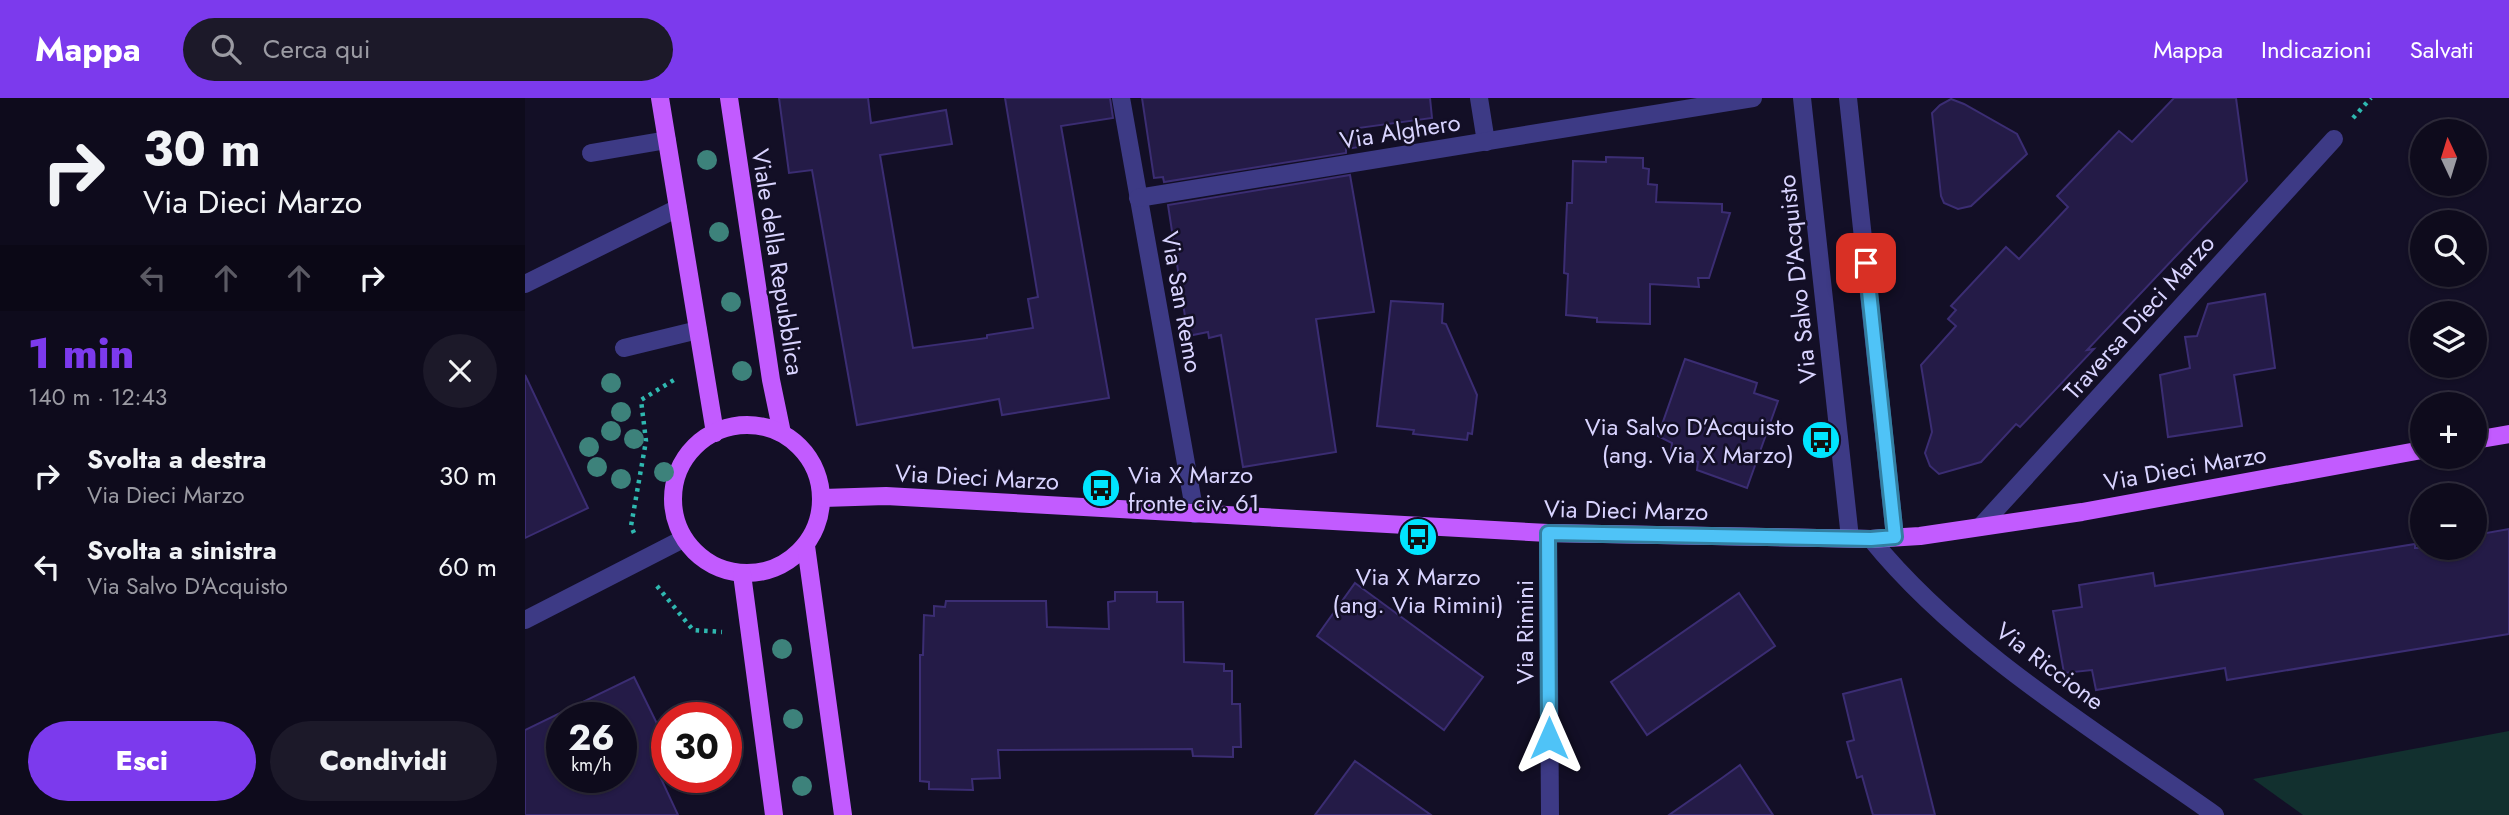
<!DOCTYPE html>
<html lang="it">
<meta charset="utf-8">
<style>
:root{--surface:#0e0b1c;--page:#1c1929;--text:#f1f3f6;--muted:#9b9ba3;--line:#2e2b3b;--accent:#7c3aed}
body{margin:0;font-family:Jost,sans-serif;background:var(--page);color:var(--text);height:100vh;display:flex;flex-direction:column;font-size:26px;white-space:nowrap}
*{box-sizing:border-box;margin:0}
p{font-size:23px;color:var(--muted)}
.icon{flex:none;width:38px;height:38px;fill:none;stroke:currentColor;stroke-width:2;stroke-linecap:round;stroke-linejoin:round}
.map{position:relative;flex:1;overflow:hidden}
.side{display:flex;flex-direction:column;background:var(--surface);width:525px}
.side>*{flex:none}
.hud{background:#0e0b1c;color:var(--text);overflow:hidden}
.needle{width:46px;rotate:356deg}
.fabs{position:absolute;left:1885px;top:21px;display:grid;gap:14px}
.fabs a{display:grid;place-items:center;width:77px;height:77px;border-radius:50%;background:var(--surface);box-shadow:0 2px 5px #0004,0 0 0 2px var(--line);font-size:35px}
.speed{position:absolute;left:21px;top:604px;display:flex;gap:14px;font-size:35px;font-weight:700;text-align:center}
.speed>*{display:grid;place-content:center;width:91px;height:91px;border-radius:50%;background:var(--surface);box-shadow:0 2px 5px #0004,0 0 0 2px var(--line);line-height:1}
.speed small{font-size:18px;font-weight:400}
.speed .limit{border:10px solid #d22;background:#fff;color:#111}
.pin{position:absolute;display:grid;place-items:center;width:60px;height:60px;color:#fff;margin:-30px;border-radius:14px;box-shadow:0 4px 10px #0006}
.me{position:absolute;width:77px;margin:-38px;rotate:0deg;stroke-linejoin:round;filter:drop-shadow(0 0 5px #0008)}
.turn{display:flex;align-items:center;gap:24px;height:147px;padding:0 28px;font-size:32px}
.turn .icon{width:91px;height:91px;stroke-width:2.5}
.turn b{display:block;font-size:49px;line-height:60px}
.lanes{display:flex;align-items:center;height:66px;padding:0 28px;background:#0003;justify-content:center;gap:35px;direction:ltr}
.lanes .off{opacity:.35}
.round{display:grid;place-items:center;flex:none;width:74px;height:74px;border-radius:37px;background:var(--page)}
.head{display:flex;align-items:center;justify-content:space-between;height:119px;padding:0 28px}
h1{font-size:42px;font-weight:800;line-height:52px;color:var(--accent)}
.action{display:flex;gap:14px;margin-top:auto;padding:14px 28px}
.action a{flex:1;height:80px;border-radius:42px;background:var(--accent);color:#fff;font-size:28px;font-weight:800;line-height:80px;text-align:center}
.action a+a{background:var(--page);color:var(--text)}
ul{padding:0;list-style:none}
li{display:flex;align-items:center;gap:21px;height:91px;padding:0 28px}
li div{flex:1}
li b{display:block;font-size:26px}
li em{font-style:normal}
header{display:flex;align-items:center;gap:42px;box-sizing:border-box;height:98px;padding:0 35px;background:var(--accent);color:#fff}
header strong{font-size:33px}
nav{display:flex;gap:38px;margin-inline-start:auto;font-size:24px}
.search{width:490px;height:63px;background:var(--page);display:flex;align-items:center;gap:18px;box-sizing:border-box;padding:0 24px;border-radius:38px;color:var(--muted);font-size:26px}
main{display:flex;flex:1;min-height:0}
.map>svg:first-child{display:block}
.green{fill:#12302f}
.building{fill:#241b47;stroke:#3b2d73;stroke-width:2;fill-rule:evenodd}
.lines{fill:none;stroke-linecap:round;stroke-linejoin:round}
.path{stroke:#2fb8b0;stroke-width:4.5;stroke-dasharray:3.5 5;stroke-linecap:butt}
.minor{stroke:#3d3a85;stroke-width:18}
.major{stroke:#c25bff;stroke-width:18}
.tree{fill:#3d827b}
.route-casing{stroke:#337fa1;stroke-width:18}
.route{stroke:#4fc3f7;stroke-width:12}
.labels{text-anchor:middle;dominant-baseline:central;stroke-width:5;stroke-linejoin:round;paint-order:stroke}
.street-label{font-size:24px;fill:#d9d4ff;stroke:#130f26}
.poi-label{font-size:24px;fill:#d9d4ff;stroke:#130f26;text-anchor:end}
</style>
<header>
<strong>Mappa</strong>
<div class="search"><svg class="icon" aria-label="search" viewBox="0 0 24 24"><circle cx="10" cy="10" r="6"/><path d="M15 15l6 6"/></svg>Cerca qui</div>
<nav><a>Mappa</a><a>Indicazioni</a><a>Salvati</a></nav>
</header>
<main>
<section class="side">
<div class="hud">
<div class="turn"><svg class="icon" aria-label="right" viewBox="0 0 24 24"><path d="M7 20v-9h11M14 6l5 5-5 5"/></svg><div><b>30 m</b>Via Dieci Marzo</div></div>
<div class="lanes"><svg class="icon off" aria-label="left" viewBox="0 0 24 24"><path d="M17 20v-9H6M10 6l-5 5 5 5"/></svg><svg class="icon off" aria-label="ahead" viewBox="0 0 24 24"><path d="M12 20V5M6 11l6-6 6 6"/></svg><svg class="icon off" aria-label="ahead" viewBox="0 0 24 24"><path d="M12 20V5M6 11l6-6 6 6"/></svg><svg class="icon" aria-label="right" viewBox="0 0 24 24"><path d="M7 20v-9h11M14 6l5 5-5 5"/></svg></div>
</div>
<div class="head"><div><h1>1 min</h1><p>140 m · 12:43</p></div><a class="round"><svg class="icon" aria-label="close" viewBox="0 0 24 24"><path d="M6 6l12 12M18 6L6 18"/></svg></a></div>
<ul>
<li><svg class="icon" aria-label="right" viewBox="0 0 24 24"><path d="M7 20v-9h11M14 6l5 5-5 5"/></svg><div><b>Svolta a destra</b><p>Via Dieci Marzo</p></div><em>30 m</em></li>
<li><svg class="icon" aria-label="left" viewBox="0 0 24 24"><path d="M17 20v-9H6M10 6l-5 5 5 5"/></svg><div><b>Svolta a sinistra</b><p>Via Salvo D'Acquisto</p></div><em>60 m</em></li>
</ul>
<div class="action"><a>Esci</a><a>Condividi</a></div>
</section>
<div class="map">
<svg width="1984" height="717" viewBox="0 0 1984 717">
<rect width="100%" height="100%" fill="#130f26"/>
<path class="green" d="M1984,633v84h-206l-50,-36z"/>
<g class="building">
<path d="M254,0h89l3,25 75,-13 6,34 -72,11 33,193 74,-10v-3l46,-7 -5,-29 10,-2 -33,-199h105l3,20 -52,8 48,272 -107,17 -3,-16 -142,26 -45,-255 -23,3z"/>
<path d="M617,0h288l2,20 -74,10 1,19 -13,2v4l-182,29 -1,-5 -9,1z"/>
<path d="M1649,0h62l11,83 -160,169 7,-1 -74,78 -4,-3 -35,38 -42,12 -9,-8 -5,-13 7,-21 -11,-67 35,-39 -8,-7 8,-9 -5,-4 55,-59 13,12 49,-52 -11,-11 62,-65 13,11z"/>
<path d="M1426,1l13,5 53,30 10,20 -56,52 -13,3 -14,-6 -3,-7 -9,-83 8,-8z"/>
<path d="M1081,59l37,1v10l6,1 -1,15 9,1 -1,17 66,2v8l8,1 -21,65h-11l1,9 -49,-3v40l-53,-2v-4l-31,-3 2,-41 -4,-1 1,-27 2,-43h5l1,-42 33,1z"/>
<path d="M825,77l24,137 -58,7 20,133 -93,15 -22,-132 -12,3 -1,-6 -20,4 -20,-131z"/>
<path d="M1740,196l10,74 -41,7 8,51 -74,11 -8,-62 30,-7 -5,-31 12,-1 11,-32z"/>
<path d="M866,203l52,3 -1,19 4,1 31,71 -5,39 -4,-1 -1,7 -54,-6 1,-4 -37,-4z"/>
<path d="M1160,261l72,24 -3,10 24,8 -31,87 -50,-18 1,-8 -27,-11 1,-8 -14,-7z"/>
<path d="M0,277l63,133 -63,30z"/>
<path d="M1984,431v105l-282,46 -2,-12 -129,22 -4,-20 -28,3 -11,-62 29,-4 -3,-22 74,-12 2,13 260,-42v4h60v-13z"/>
<path d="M830,485l128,94 -39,53 -127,-94z"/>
<path d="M590,494h42v10h26l1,60 40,2v7h8v33h8l1,43h-8v10l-40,-1 -1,-7 -194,1 2,28 -28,1 1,11 -44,-1v-7l-9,-1v-126h3l1,-40 10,1v-10l11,1 1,-6h100l1,26 62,2 -1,-27 7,-1z"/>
<path d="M1214,495l36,53 -128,89 -36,-53z"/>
<path d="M109,579l33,67v5l-16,8 27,58h-153v-85zM37,620h59v59h-59z"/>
<path d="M1376,581l34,136h-62l-11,-39 -5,2 -10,-36 7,-2 -11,-46z"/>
<path d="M830,663l76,54h-116z"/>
<path d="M1215,667l33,50h-104l53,-37z"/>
</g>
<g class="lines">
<g class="path">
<path d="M1828,20l18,-20"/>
<path d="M109,435l-3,-7 15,-85 -5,-41 36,-22"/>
<path d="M132,488l36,44 29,2"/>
</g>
<g class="minor">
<path d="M596,0l74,416"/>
<path d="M954,0l7,44"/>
<path d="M1277,0l48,440"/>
<path d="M1323,0l47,439"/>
<path d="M66,55l76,-13"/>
<path d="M613,100l615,-100"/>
<path d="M0,186l153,-76"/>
<path d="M99,250l74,-18"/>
<path d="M1455,429l354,-388"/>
<path d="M1023,435l2,282"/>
<path d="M1346,441c89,110 228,194 344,276"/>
<path d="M0,522l158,-81"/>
</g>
<g class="major">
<path d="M135,0l55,335"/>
<path d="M204,0l42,282 11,53"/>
<circle cx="222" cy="401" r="74"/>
<path d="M1950,342l34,-6"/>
<path d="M298,400l63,-2 91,5 571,32 323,6 49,-3 162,-24 340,-62"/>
<path d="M281,448l37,269"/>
<path d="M217,476l32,241"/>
</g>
</g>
<g class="tree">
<circle cx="182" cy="62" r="10"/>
<circle cx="194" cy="134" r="10"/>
<circle cx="206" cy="204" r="10"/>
<circle cx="217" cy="273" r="10"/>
<circle cx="86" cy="285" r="10"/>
<circle cx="96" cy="314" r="10"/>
<circle cx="86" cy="333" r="10"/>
<circle cx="109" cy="341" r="10"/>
<circle cx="64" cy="349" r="10"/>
<circle cx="72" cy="369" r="10"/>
<circle cx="139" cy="374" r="10"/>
<circle cx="96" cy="381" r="10"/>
<circle cx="257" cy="551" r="10"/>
<circle cx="268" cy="621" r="10"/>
<circle cx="277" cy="688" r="10"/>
</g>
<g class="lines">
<g class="route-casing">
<path id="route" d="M1024,640l-1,-205 323,6 24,-2 -29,-274"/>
</g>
<use href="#route" class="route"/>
</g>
<defs>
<g id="bus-disc" transform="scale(2.0125)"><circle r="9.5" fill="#00e5ff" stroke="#130f26"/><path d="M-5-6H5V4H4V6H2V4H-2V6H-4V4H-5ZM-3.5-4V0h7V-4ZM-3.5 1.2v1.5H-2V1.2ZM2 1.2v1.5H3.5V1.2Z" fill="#111"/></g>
</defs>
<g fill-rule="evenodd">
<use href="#bus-disc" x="1296" y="342"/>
<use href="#bus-disc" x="576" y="390"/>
<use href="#bus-disc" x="893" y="439"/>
</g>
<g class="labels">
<g class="street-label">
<text transform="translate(875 33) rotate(-9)">Via Alghero</text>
<text transform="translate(253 164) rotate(81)">Viale della Repubblica</text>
<text transform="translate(1272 181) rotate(-96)">Via Salvo D'Acquisto</text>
<text transform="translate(657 204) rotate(80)">Via San Remo</text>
<text transform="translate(1614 219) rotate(-48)">Traversa Dieci Marzo</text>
<text transform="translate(1660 370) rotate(-10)">Via Dieci Marzo</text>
<text transform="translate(452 379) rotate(3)">Via Dieci Marzo</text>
<text transform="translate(1101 412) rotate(1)">Via Dieci Marzo</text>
<text transform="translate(999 534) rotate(-90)">Via Rimini</text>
<text transform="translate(1525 568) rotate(37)">Via Riccione</text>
</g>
<g class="poi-label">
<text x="1269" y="328">Via Salvo D’Acquisto<tspan x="1269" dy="28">(ang. Via X Marzo)</tspan></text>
<text x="603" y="376" text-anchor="start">Via X Marzo<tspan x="603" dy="28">fronte civ. 61</tspan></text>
<text x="893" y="478" text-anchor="middle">Via X Marzo<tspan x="893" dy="28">(ang. Via Rimini)</tspan></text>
</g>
</g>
</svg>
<div class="fabs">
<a><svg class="needle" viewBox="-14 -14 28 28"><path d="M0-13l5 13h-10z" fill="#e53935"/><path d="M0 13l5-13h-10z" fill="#9b9ba3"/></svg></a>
<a><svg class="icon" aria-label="search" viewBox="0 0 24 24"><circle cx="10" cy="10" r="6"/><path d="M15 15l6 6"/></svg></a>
<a><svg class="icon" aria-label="layers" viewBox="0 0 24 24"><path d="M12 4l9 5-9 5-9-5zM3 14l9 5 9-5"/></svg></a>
<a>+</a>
<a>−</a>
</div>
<div class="speed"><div>26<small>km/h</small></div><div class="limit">30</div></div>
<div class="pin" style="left:1341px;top:165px;background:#d93025"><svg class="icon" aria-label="arrive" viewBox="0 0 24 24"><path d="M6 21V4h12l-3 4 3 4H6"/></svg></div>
<svg class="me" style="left:1024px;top:640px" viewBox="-20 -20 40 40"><path d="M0-17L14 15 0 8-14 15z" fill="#4fc3f7" stroke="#fff" stroke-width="4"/></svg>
</div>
</main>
